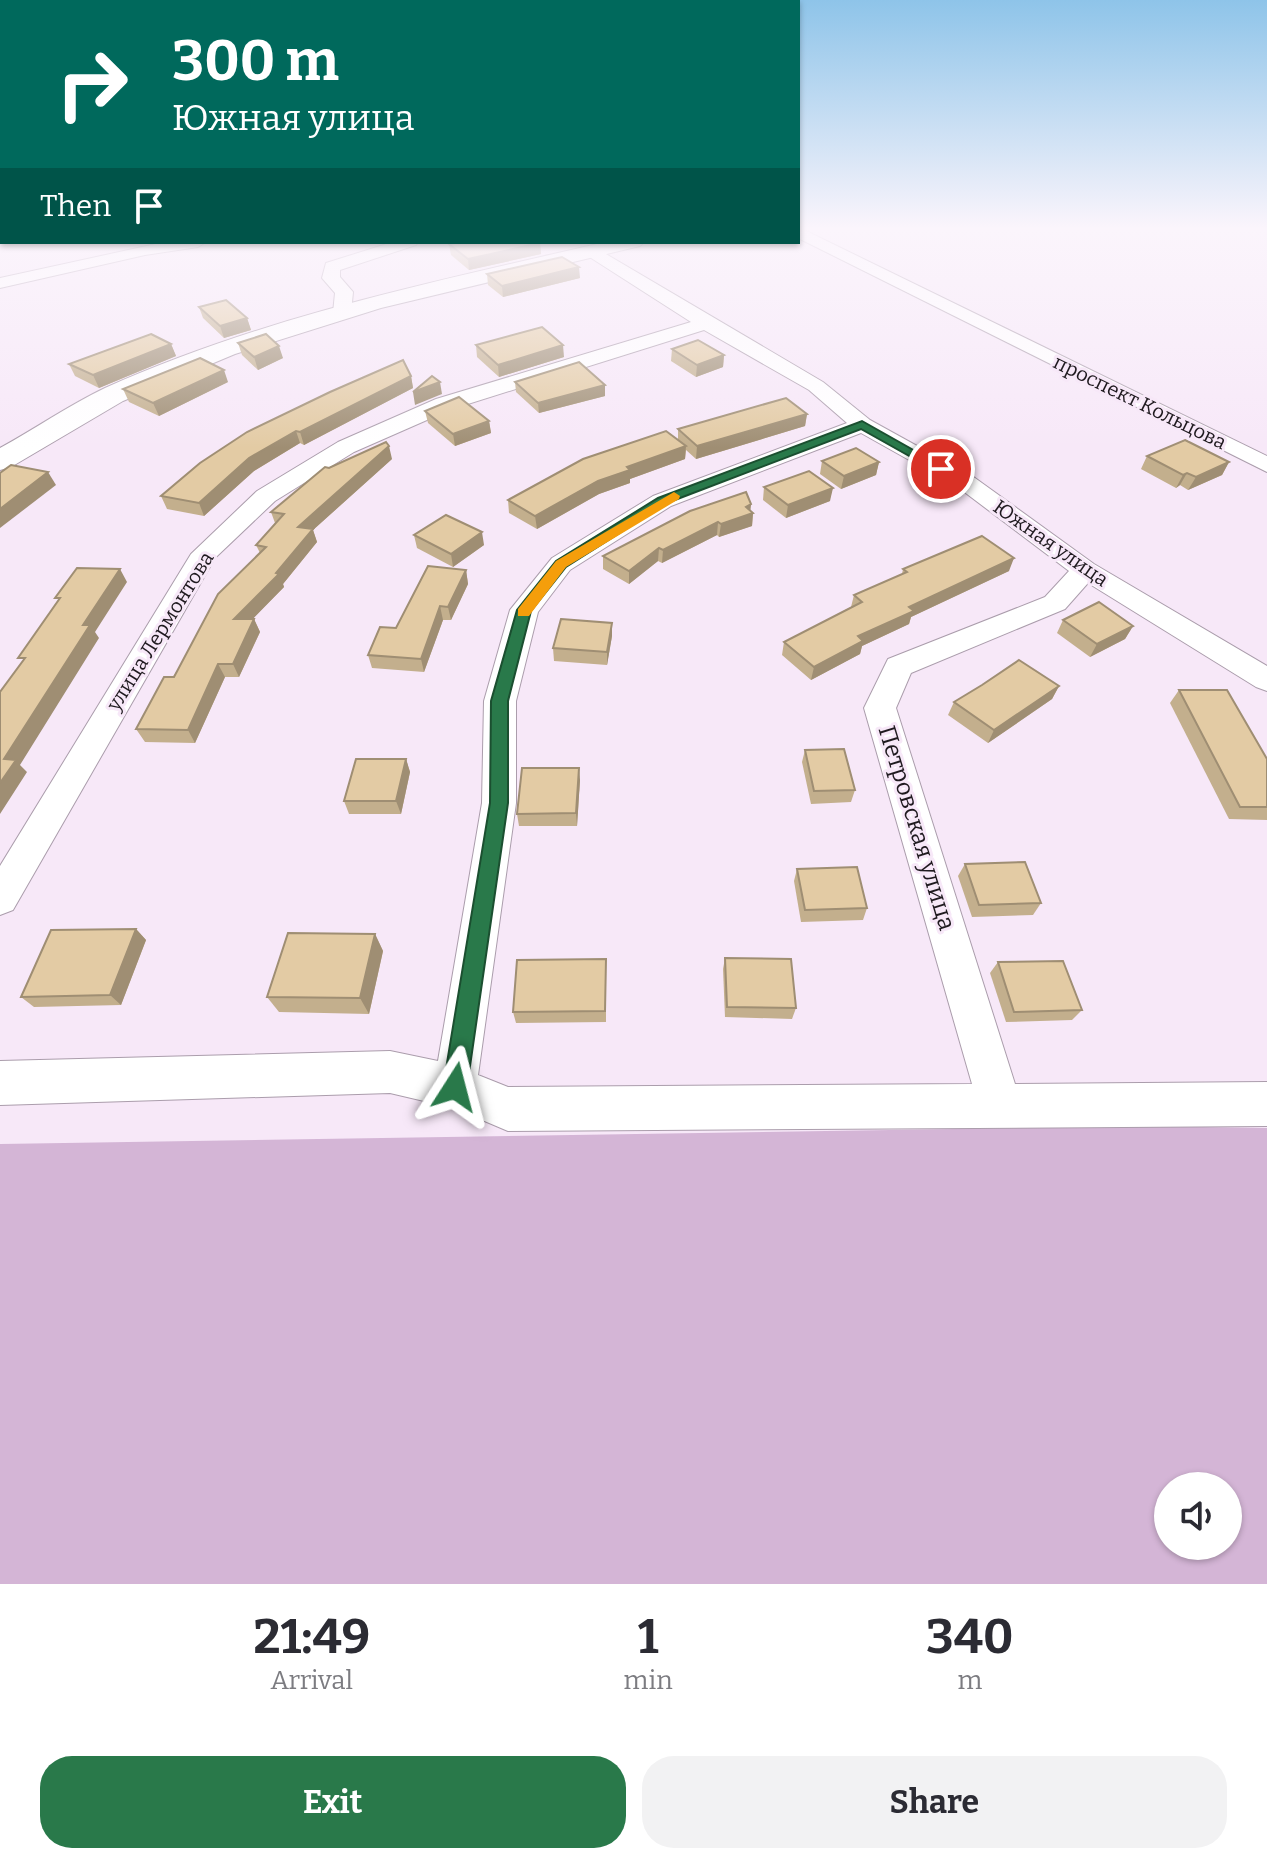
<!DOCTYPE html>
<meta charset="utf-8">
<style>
:root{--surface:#fff;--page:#f2f2f3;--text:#2b2b33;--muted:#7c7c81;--accent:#29794a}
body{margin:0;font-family:Bitter,serif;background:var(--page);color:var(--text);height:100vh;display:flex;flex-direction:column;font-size:30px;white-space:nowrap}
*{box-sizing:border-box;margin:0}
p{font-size:26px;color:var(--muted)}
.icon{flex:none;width:44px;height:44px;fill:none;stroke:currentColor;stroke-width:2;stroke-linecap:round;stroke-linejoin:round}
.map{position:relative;height:1584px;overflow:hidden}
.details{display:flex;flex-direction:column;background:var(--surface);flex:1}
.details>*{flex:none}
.top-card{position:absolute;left:0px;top:0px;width:800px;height:244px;box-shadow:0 2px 6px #0004;background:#00695c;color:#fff;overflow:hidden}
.fabs{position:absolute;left:1154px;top:1472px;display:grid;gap:16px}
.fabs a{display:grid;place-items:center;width:88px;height:88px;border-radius:50%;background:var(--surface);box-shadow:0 2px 6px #0004;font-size:40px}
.pin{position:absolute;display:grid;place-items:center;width:68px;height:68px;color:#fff;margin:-34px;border:4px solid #fff;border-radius:50%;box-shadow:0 2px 8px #0007}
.me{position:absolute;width:88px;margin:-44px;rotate:9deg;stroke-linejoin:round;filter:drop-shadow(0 0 6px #0008)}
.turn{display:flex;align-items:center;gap:28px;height:168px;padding:0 40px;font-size:36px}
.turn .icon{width:104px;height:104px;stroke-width:2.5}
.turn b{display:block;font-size:56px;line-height:68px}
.then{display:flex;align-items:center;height:76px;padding:0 40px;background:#0003;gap:16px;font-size:30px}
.eta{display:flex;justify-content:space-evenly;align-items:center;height:136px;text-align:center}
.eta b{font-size:48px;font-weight:700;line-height:56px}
.button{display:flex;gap:16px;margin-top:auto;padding:16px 40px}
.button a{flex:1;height:92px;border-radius:32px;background:var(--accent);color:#fff;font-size:32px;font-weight:700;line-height:92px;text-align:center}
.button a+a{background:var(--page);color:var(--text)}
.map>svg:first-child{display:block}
.green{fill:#d4b5d6;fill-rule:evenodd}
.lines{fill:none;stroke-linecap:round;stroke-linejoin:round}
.street-casing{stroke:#ab9dac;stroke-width:2}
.secondary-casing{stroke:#ab9dac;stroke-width:2}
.street{fill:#fff;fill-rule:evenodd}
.secondary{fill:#fff;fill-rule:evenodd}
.wall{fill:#c3af8d}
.shaded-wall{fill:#9f8e73}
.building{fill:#e3cba4;stroke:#9f8e73;stroke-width:2}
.route{fill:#29794a;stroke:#1b4f30;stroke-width:2}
.slow{fill:#f59e0b}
.labels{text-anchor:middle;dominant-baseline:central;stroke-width:6;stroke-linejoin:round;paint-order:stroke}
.far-street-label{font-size:20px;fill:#1f1a1f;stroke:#f7e8f8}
.street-label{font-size:24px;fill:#1f1a1f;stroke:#f7e8f8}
</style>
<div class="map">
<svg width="1267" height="1584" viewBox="0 0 1267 1584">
<rect width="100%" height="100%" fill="#f7e8f8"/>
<path class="green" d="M1138,1126l129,2v456h-1267v-440zM1168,1486h60v60h-60z"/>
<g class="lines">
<g class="street-casing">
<g id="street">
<path d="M798,227l469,229v16l-469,-234z"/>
<path d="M165,242h41l-8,5 -53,8 -145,33v-10z"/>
<path d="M393,242h25l-2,3 -76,25v7l13,15 -2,21 -9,6 -7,-2 -2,-4 2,-20 -13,-15 4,-15z"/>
<path d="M594,247l229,135 47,38 105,58 119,86 173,102v25l-11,-4 -168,-104 -23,26 -154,64 -15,35 119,376 252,-2v44l-759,5 -54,-23 -64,-15 -390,12v-44l390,-10 48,10 44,-258 2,-102 26,-91 42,-52 101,-62 194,-73 -38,-33 -105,-60 -252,79 -98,43 -79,49 -60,57 -202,352 -13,5v-49l191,-312 66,-63 81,-49 98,-43 255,-77 -103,-66 -2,-4 2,-4zM861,433l98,55 110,83 -24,26 -157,62 -24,49 108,376 -464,3 -30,-12 38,-272v-102l22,-89 32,-42 101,-64z"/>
</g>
</g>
<g class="secondary-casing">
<path id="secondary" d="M606,242h38l-4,4 -259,62 -146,46 -112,47 -112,66 -11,3v-22c35,-19 69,-43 105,-60 160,-72 332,-107 501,-146z"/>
</g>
<use href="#street" class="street"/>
<use href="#secondary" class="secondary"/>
</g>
<g class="wall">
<path d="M540,243l1,11 -72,16 -18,-15 -2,-11z"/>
<path d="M487,274l93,4 -77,19 -15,-12z"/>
<path d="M199,307l48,11 4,12 -27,8 -21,-20z"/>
<path d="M238,343l45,15 -25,12 -16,-15z"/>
<path d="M171,344l5,12 -77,32 -24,-12 -6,-12z"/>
<path d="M476,345l88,12 -65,20 -22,-20z"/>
<path d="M672,349l52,6 -1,12 -27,10 -25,-16z"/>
<path d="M411,376l2,12 -109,57 -4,-2 -46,28 -50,45 -37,-7 -6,-13z"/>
<path d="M228,382l-69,34 -30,-14 -6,-13z"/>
<path d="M515,382l90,3v11l-66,17 -23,-21z"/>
<path d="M425,411l64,10 2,12 -36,13 -27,-23z"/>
<path d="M807,414l-2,12 -109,33 -10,-9 -1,9 -55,20v4l-31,11 -62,35 -28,-16 -1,-13 170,-60v-11z"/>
<path d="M1147,456l82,6 -7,13 -34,15 -8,-5 -4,3 -35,-19z"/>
<path d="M392,459l-79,71 4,12 -34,42 1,3 -32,32h2l6,13 -21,45h-14l-30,66 -50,-1 -9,-13 124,-176 -4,-8 19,-22 -4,-11 58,-44z"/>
<path d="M822,461l57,1 -3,13 -35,14 -21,-15z"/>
<path d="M764,487l66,14 -44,17 -23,-18z"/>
<path d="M751,504l-1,6 3,3 -1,13 -33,11 -2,-2 -55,28 -4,-2 -29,23 -26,-15v-13z"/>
<path d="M414,535l70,10 -31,22 -36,-19z"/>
<path d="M903,569l106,2 -98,46 -2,7 -47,22 -2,8 -49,26 -29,-25 2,-13 67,-35 3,-12 48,-21z"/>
<path d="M466,570l2,14 -17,36h-8l-19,52 -52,-4 -4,-13 28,-27z"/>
<path d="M1063,620l70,6 -8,13 -35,18 -33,-24z"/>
<path d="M612,636l-5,29 -53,-4 -1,-13z"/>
<path d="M1059,686l-7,13 -64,44 -40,-28 6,-13z"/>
<path d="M1179,690l88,69v61l-38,-1 -59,-116z"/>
<path d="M805,750l50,40 -4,12 -40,2 -9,-42z"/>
<path d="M406,759l4,13 -9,42h-52l-5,-13z"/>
<path d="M580,780l-3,46h-58l-2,-12z"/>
<path d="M965,864l76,39 -8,12 -61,2 -14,-41z"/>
<path d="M797,869l70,39 -4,12 -62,2 -7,-41z"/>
<path d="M136,929l10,11 -25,65 -87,2 -13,-10z"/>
<path d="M375,934l8,17 -14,63 -90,-2 -12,-15z"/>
<path d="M725,958l71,50 -4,11 -67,-2 -2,-48z"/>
<path d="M606,959v63l-90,1 -3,-11z"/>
<path d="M998,962l84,48 -10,10 -66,2 -16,-49z"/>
</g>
<g class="shaded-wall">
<path d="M540,243l1,11 -72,16 -1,-11z"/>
<path d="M579,267l1,11 -77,19 -1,-11z"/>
<path d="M247,318l4,12 -27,8 -4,-12z"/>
<path d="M171,344l5,12 -77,32 -6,-13z"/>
<path d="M563,345l1,12 -65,20 -1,-12z"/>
<path d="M279,346l4,12 -25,12 -4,-13z"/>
<path d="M724,355l-1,12 -27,10 1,-12z"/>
<path d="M224,370l4,12 -69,34 -6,-13z"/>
<path d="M411,376l2,12 -109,57 -4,-13z"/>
<path d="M440,382l2,12 -27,11 -2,-13z"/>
<path d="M605,385v11l-66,17 -1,-10z"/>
<path d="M807,414l-2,12 -109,33 1,-13z"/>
<path d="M489,421l2,12 -36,13 -2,-12z"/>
<path d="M296,431l4,12 -46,28 -50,45 -5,-13 50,-45z"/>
<path d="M389,446l3,13 -79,71 4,12 -34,42 1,3 -44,45 -6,-13 42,-46 22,-46z"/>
<path d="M686,446l-1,13 -55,20v4l-31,11 -62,35 -2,-13 63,-35 29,-14z"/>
<path d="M879,462l-3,13 -35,14 3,-13z"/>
<path d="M1229,462l-7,13 -34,15 8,-13z"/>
<path d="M48,472l8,13 -56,43v-19z"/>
<path d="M1187,473l-7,12 -4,3 7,-13z"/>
<path d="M833,488l-3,13 -44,17 2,-13z"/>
<path d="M751,504l-1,10 3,-1 -1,13 -33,11 2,-13z"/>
<path d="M718,522l-1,13 -55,28 1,-13z"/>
<path d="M482,532l2,13 -31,22 -2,-13z"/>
<path d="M659,548l-1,13 -29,23v-13z"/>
<path d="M1014,558l-5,13 -98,46 -2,7 -47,22 -2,8 -49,26 3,-13 44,-31 51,-29z"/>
<path d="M120,569l7,13 -32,50 4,6 -79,127 7,7 -27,42v-31l4,-24 79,-134z"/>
<path d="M466,570l2,14 -17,36 -3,-13z"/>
<path d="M440,606l3,14 -19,52 -3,-13z"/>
<path d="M254,619l6,13 -21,45 -6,-13z"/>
<path d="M612,623v13l-5,29v-13z"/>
<path d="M1133,626l-8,13 -35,18 7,-13z"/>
<path d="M218,664l7,13 -30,66 -7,-13z"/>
<path d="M1059,686l-7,13 -64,44 6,-13z"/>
<path d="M406,759l4,13 -9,42 -5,-13z"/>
<path d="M579,768l1,12 -3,46 -1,-13z"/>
<path d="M136,929l10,11 -25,65 -11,-10z"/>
<path d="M375,934l8,17 -14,63 -9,-16z"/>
</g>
<g class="building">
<path d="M461,242h77l2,1 -72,16 -19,-15z"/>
<path d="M562,257l17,10 -77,19 -15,-12z"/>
<path d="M226,300l21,18 -27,8 -21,-19z"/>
<path d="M542,327l21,18 -65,20 -22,-20z"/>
<path d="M151,334l20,10 -78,31 -24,-11z"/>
<path d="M266,334l13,12 -25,11 -16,-14z"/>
<path d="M698,340l26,15 -27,10 -25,-16z"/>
<path d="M200,358l24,12 -71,33 -30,-14z"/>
<path d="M403,360l8,16 -111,56 -4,-1 -47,27 -50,45 -38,-7 39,-33 47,-31 83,-40z"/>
<path d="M579,362l26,23 -67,18 -23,-21z"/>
<path d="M432,376l8,6 -27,10z"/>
<path d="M459,397l30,24 -36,13 -28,-23z"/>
<path d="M786,398l21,16 -110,32 -19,-17z"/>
<path d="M666,431l20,15 -59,21 3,3 -32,11 -63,35 -27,-16 75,-41z"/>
<path d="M1185,440l44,22 -33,15 -9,-4 -4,2 -36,-19z"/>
<path d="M386,442l3,4 -91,81 15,2 -37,44 3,1 -45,45h20l-21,45h-15l-30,66 -52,-1 28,-52h10l44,-83 48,-47 -10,-2 28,-31 -13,-2 54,-45 4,1z"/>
<path d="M856,448l23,14 -35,14 -22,-15z"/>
<path d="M11,465l37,7 -48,37v-36z"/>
<path d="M809,471l24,17 -45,17 -24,-18z"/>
<path d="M746,492l5,12 -5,3 7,6 -32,11 -3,-2 -55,28 -4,-2 -30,23 -26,-15 87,-45z"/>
<path d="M446,515l36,17 -31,22 -37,-19z"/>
<path d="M982,536l32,22 -105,49 5,4 -56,25 5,5 -49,26 -30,-25 78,-40 -8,-7 53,-23 -4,-3z"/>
<path d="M428,566l38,4 -18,37 -8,-1 -19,53 -53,-4 12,-28 16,1z"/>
<path d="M77,568l43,1 -37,56h7l-86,134 12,1 -16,23v-91l25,-34h-7l42,-60h-5z"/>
<path d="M1099,602l34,24 -36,18 -34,-24z"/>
<path d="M561,619l51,4 -5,29 -54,-4z"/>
<path d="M1019,660l40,26 -65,44 -40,-28 28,-17z"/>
<path d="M1179,690h48l40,69v48h-27z"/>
<path d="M844,749l11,41 -41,1 -9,-41z"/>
<path d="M356,759h50l-10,42h-52z"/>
<path d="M522,768h57l-3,45 -59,1z"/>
<path d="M1025,862l16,41 -62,2 -14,-41z"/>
<path d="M857,867l10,41 -62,2 -8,-41z"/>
<path d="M136,929l-26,66 -89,2 30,-67z"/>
<path d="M288,933l87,1 -15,64 -93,-1z"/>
<path d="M725,958l66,1 5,49 -69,-1z"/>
<path d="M606,959l-1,52 -92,1 4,-52z"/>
<path d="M1063,961l19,49 -68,2 -16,-50z"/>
</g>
<linearGradient id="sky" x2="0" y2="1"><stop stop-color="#8ec4e9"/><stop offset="0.51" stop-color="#fbf5fc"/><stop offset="1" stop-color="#fbf5fc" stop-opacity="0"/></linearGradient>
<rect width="1267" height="448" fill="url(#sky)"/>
<path class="route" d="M862,421l85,48 -11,2 -75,-42 -194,74 -101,64 -35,44 -23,90v102l-41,284 -4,8 -8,4 -8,-4 -4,-8 47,-284 1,-102 26,-91 39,-49 102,-63z"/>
<path class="slow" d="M674,492l6,4 -1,3 -113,68 -37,49h-11v-7l38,-48z"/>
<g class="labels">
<g class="far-street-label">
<text transform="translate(1140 402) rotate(26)">проспект Кольцова</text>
<text transform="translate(1051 543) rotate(35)">Южная улица</text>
<text transform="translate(160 631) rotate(-58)">улица Лермонтова</text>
</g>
<g class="street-label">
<text transform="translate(917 828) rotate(73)">Петровская улица</text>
</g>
</g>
</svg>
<div class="fabs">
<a><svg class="icon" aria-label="sound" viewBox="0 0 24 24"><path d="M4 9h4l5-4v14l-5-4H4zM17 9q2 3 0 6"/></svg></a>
</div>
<div class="pin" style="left:941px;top:469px;background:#d93025"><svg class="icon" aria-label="arrive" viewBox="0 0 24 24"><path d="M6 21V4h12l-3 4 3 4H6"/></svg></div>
<svg class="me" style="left:455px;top:1087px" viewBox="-20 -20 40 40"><path d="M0-17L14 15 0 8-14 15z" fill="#29794a" stroke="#fff" stroke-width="4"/></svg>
<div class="top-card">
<div class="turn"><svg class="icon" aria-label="right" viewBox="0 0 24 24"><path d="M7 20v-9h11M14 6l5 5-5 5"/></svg><div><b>300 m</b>Южная улица</div></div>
<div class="then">Then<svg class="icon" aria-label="arrive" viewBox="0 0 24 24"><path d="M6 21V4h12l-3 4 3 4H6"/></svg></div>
</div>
</div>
<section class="details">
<div class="eta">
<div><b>21:49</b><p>Arrival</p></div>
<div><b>1</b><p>min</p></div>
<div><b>340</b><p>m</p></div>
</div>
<div class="button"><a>Exit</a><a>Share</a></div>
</section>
